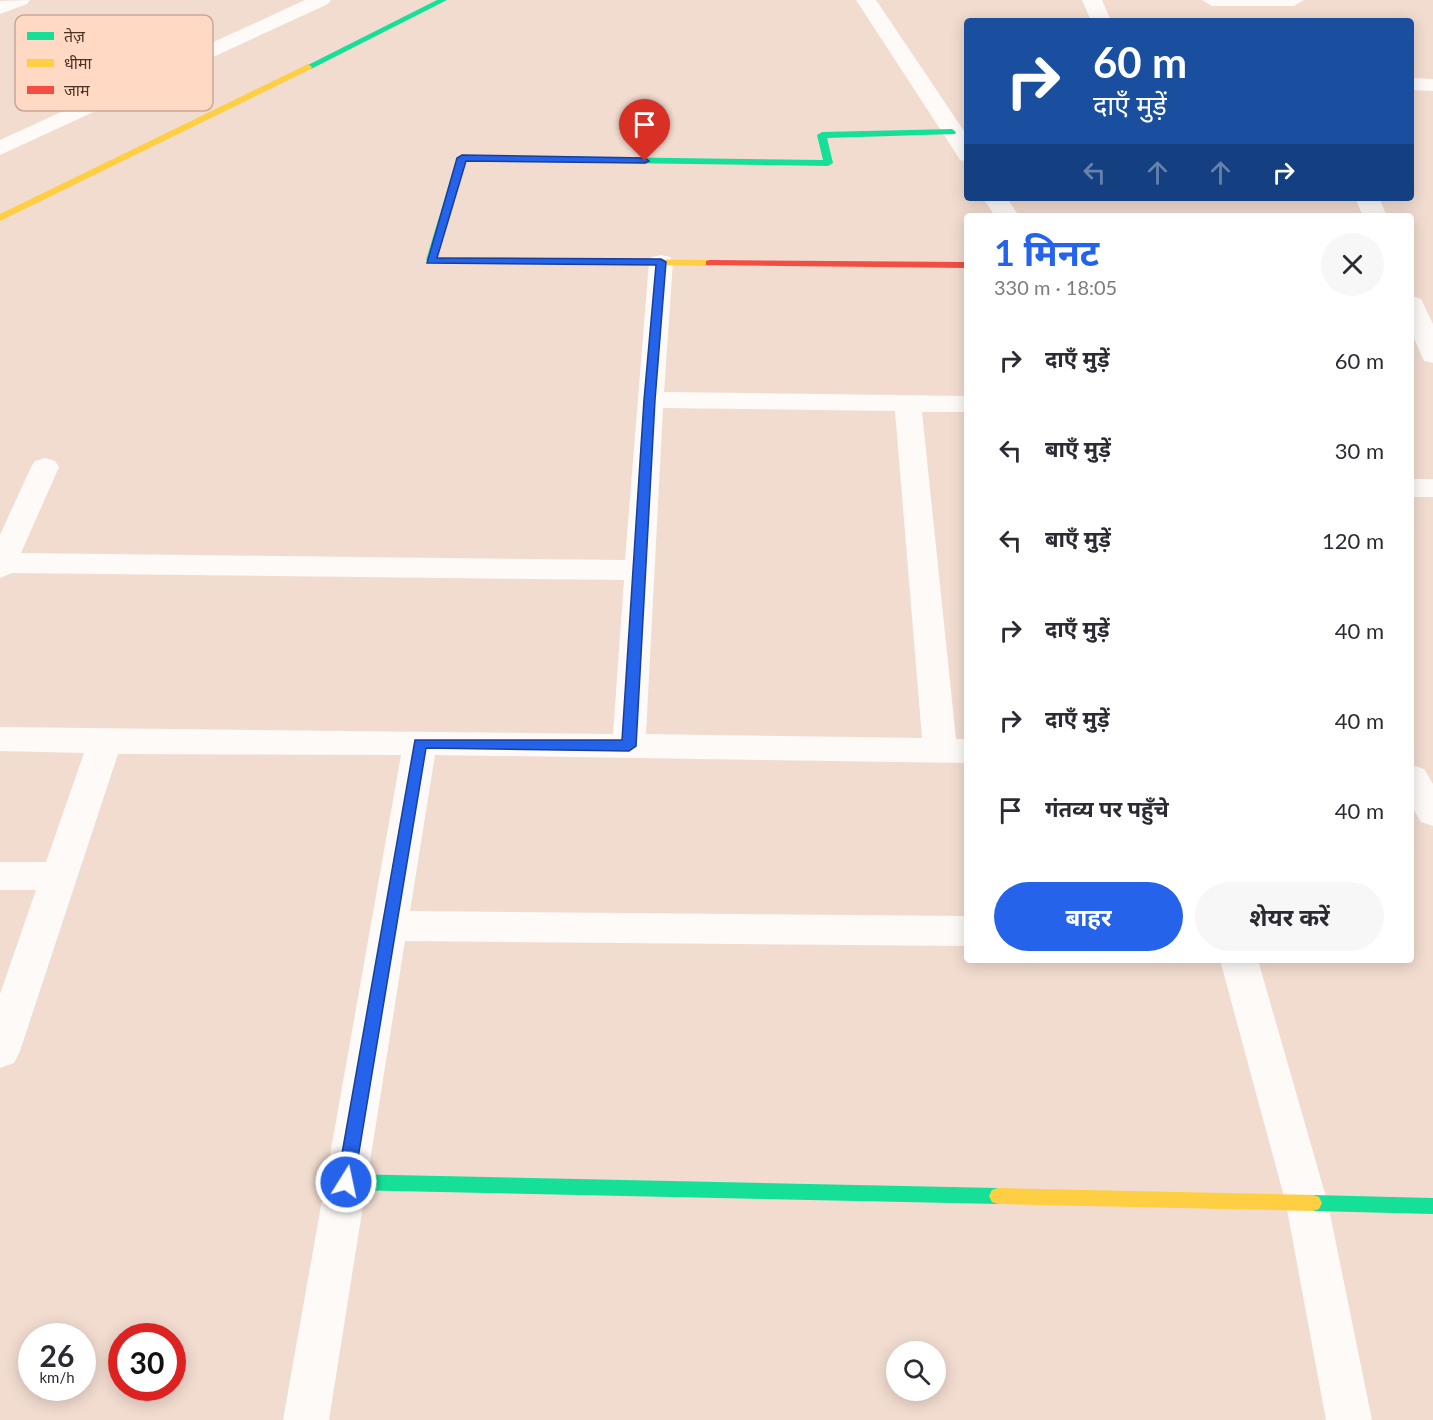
<!DOCTYPE html>
<html lang="hi">
<meta charset="utf-8">
<style>
:root{--surface:#fff;--page:#f7f7f7;--text:#2b2b33;--muted:#7c7c81;--accent:#2563eb}
body{margin:0;font-family:Lato,"Noto Sans Devanagari",sans-serif;background:var(--page);color:var(--text);height:100vh;display:flex;flex-direction:column;font-size:22px;white-space:nowrap}
*{box-sizing:border-box;margin:0}
p{font-size:20px;color:var(--muted)}
.icon{flex:none;width:33px;height:33px;fill:none;stroke:currentColor;stroke-width:2;stroke-linecap:round;stroke-linejoin:round}
.map{position:relative;flex:1;overflow:hidden}
.side{position:absolute;left:964px;top:213px;width:450px;height:750px;display:flex;flex-direction:column;background:var(--surface);border-radius:6px;box-shadow:0 3px 15px #0003}
.side>*{flex:none}
.top-card{position:absolute;left:964px;top:18px;width:450px;height:183px;border-radius:6px;box-shadow:0 3px 15px #0003;background:#1a4fa0;color:#fff;overflow:hidden}
.tools{position:absolute;left:886px;top:1341px;display:grid;gap:12px}
.tools a{display:grid;place-items:center;width:60px;height:60px;border-radius:50%;background:var(--surface);box-shadow:0 3px 15px #0003;font-size:30px}
.speed{position:absolute;left:18px;top:1323px;display:flex;gap:12px;font-size:30px;font-weight:700;text-align:center}
.speed>*{display:grid;place-content:center;width:78px;height:78px;border-radius:50%;background:var(--surface);box-shadow:0 3px 15px #0003;line-height:1}
.speed small{font-size:15px;font-weight:400}
.speed .limit{border:9px solid #d22;background:#fff;color:#111}
.pin{position:absolute;display:grid;place-items:center;width:51px;height:51px;color:#fff;margin:-62px -26px;border-radius:50% 50% 50% 0;rotate:-45deg;box-shadow:0 0 6px #0007}
.pin .icon{rotate:45deg}
.me{position:absolute;width:66px;margin:-33px;rotate:10deg;stroke-linejoin:round;filter:drop-shadow(0 0 4px #0008)}
.turn{display:flex;align-items:center;gap:21px;height:126px;padding:0 30px;font-size:27px}
.turn .icon{width:78px;height:78px;stroke-width:2.5}
.turn b{display:block;font-size:42px;line-height:51px}
.lanes{display:flex;align-items:center;height:57px;padding:0 30px;background:#0003;justify-content:center;gap:30px;direction:ltr}
.lanes .off{opacity:.35}
.round{display:grid;place-items:center;flex:none;width:63px;height:63px;border-radius:32px;background:var(--page)}
.head{display:flex;align-items:center;justify-content:space-between;height:102px;padding:0 30px}
h1{font-size:36px;font-weight:700;line-height:45px;color:var(--accent)}
.cta{display:flex;gap:12px;margin-top:auto;padding:12px 30px}
.cta a{flex:1;height:69px;border-radius:36px;background:var(--accent);color:#fff;font-size:24px;font-weight:700;line-height:69px;text-align:center}
.cta a+a{background:var(--page);color:var(--text)}
ul{padding:0;list-style:none}
li{display:flex;align-items:center;gap:18px;height:90px;padding:0 30px}
li div{flex:1}
li b{display:block;font-size:22px}
li em{font-style:normal}
.map>svg:first-child{display:block}
.lines{fill:none;stroke-linecap:round;stroke-linejoin:round}
.street{fill:#fdfaf8;fill-rule:evenodd}
.fast{fill:#16e098;fill-rule:evenodd}
.slow{fill:#ffcf43;fill-rule:evenodd}
.jam{fill:#f24e42;fill-rule:evenodd}
.route{fill:#2563eb;stroke:#184099;stroke-width:1.5}
.key{fill:#ffd9c3;stroke:#c9a794;stroke-width:1.5}
.key-label{font-size:16px;fill:#4c3325}
</style>
<div class="map">
<svg width="1433" height="1420" viewBox="0 0 1433 1420">
<rect width="100%" height="100%" fill="#f2dcd0"/>
<g class="lines">
<g class="street">
<path d="M30,0l-3,4 -27,10v-13z"/>
<path d="M305,0h26l-3,4 -328,151v-15z"/>
<path d="M856,0h20l92,137v25l-8,-2 -3,-5z"/>
<path d="M1082,0h20l9,21h-20z"/>
<path d="M1202,0h102l-10,6h-82z"/>
<path d="M1412,78l21,1v12l-21,-1z"/>
<path d="M983,198h24l12,18h-24z"/>
<path d="M1355,198h24l8,18h-24z"/>
<path d="M661,255l9,2 3,5 -9,130 304,4v16h-46l34,327h12v24l-533,-8 -25,156 558,5v30l-563,-5 -76,479h-46l118,-665 -283,-1 -98,297 -6,12 -14,5v-74l36,-104h-36v-28h46l38,-109 -84,-2v-24l613,7 11,-154 -612,-7 -12,5v-43l31,-68 4,-6 10,-3 10,3 4,6 -38,86 604,7 24,-298 3,-5zM663,408l232,3 27,327 -276,-4z"/>
<path d="M1412,296l9,3 12,25v39l-9,-2 -12,-27z"/>
<rect x="1412" y="479" width="21" height="18"/>
<path d="M1412,765l12,4 9,15v42l-12,-4 -9,-15z"/>
<path d="M1220,960h38l70,244 44,216h-46l-40,-216z"/>
</g>
<g class="fast">
<path d="M437,0h10l-136,69 -7,-2z"/>
<path d="M952,129l4,3 -1,2 -128,4 6,25 -5,3 -362,-5 -29,96 85,1 5,3 -5,3 -91,-1 -5,-3 31,-102 5,-3 361,5 -6,-25 5,-3z"/>
<path d="M346,1174l652,14 6,2 3,6 -3,6 -6,2 -652,-14 -6,-3 -3,-5 3,-5z"/>
<path d="M1313,1195l120,3v16l-120,-3 -6,-2 -3,-6 3,-6z"/>
</g>
<g class="slow">
<path d="M308,64l4,3 -1,2 -311,152v-7z"/>
<path d="M522,258l188,2 5,3 -5,3 -192,-3 -1,-2z"/>
<path d="M998,1188l315,7 6,2 3,6 -3,6 -6,2 -315,-7 -6,-2 -3,-6 3,-6z"/>
</g>
<path class="jam" d="M710,260l258,2v6l-262,-3v-4z"/>
</g>
<path class="route" d="M462,155l183,3 4,3 -4,2 -179,-2 -29,97 224,1 5,3 -11,138 -19,346 -7,5 -203,-3 -72,434 -2,6 -6,2 -6,-2 -3,-6 78,-442h207l22,-340 12,-135 -229,-2 30,-105z"/>
<rect x="15" y="15" width="198" height="96" rx="9" class="key"/>
<rect x="27" y="32" width="27" height="8" fill="#16e098"/>
<rect x="27" y="59" width="27" height="8" fill="#ffcf43"/>
<rect x="27" y="86" width="27" height="8" fill="#f24e42"/>
<g class="key-label">
<text x="64" y="42">तेज़</text>
<text x="64" y="69">धीमा</text>
<text x="64" y="96">जाम</text>
</g>
</svg>
<div class="tools">
<a><svg class="icon" aria-label="search" viewBox="0 0 24 24"><circle cx="10" cy="10" r="6"/><path d="M15 15l6 6"/></svg></a>
</div>
<div class="speed"><div>26<small>km/h</small></div><div class="limit">30</div></div>
<div class="pin" style="left:645px;top:161px;background:#d93025"><svg class="icon" aria-label="arrive" viewBox="0 0 24 24"><path d="M6 21V4h12l-3 4 3 4H6"/></svg></div>
<svg class="me" style="left:346px;top:1182px" viewBox="-20 -20 40 40"><circle r="17" fill="#2563eb" stroke="#fff" stroke-width="3"/><path d="M0-11L8 9 0 5-8 9z" fill="#fff"/></svg>
<div class="top-card">
<div class="turn"><svg class="icon" aria-label="right" viewBox="0 0 24 24"><path d="M7 20v-9h11M14 6l5 5-5 5"/></svg><div><b>60 m</b>दाएँ मुड़ें</div></div>
<div class="lanes"><svg class="icon off" aria-label="left" viewBox="0 0 24 24"><path d="M17 20v-9H6M10 6l-5 5 5 5"/></svg><svg class="icon off" aria-label="ahead" viewBox="0 0 24 24"><path d="M12 20V5M6 11l6-6 6 6"/></svg><svg class="icon off" aria-label="ahead" viewBox="0 0 24 24"><path d="M12 20V5M6 11l6-6 6 6"/></svg><svg class="icon" aria-label="right" viewBox="0 0 24 24"><path d="M7 20v-9h11M14 6l5 5-5 5"/></svg></div>
</div>
<section class="side">
<div class="head"><div><h1>1 मिनट</h1><p>330 m · 18:05</p></div><a class="round"><svg class="icon" aria-label="close" viewBox="0 0 24 24"><path d="M6 6l12 12M18 6L6 18"/></svg></a></div>
<ul>
<li><svg class="icon" aria-label="right" viewBox="0 0 24 24"><path d="M7 20v-9h11M14 6l5 5-5 5"/></svg><div><b>दाएँ मुड़ें</b></div><em>60 m</em></li>
<li><svg class="icon" aria-label="left" viewBox="0 0 24 24"><path d="M17 20v-9H6M10 6l-5 5 5 5"/></svg><div><b>बाएँ मुड़ें</b></div><em>30 m</em></li>
<li><svg class="icon" aria-label="left" viewBox="0 0 24 24"><path d="M17 20v-9H6M10 6l-5 5 5 5"/></svg><div><b>बाएँ मुड़ें</b></div><em>120 m</em></li>
<li><svg class="icon" aria-label="right" viewBox="0 0 24 24"><path d="M7 20v-9h11M14 6l5 5-5 5"/></svg><div><b>दाएँ मुड़ें</b></div><em>40 m</em></li>
<li><svg class="icon" aria-label="right" viewBox="0 0 24 24"><path d="M7 20v-9h11M14 6l5 5-5 5"/></svg><div><b>दाएँ मुड़ें</b></div><em>40 m</em></li>
<li><svg class="icon" aria-label="arrive" viewBox="0 0 24 24"><path d="M6 21V4h12l-3 4 3 4H6"/></svg><div><b>गंतव्य पर पहुँचे</b></div><em>40 m</em></li>
</ul>
<div class="cta"><a>बाहर</a><a>शेयर करें</a></div>
</section>
</div>
